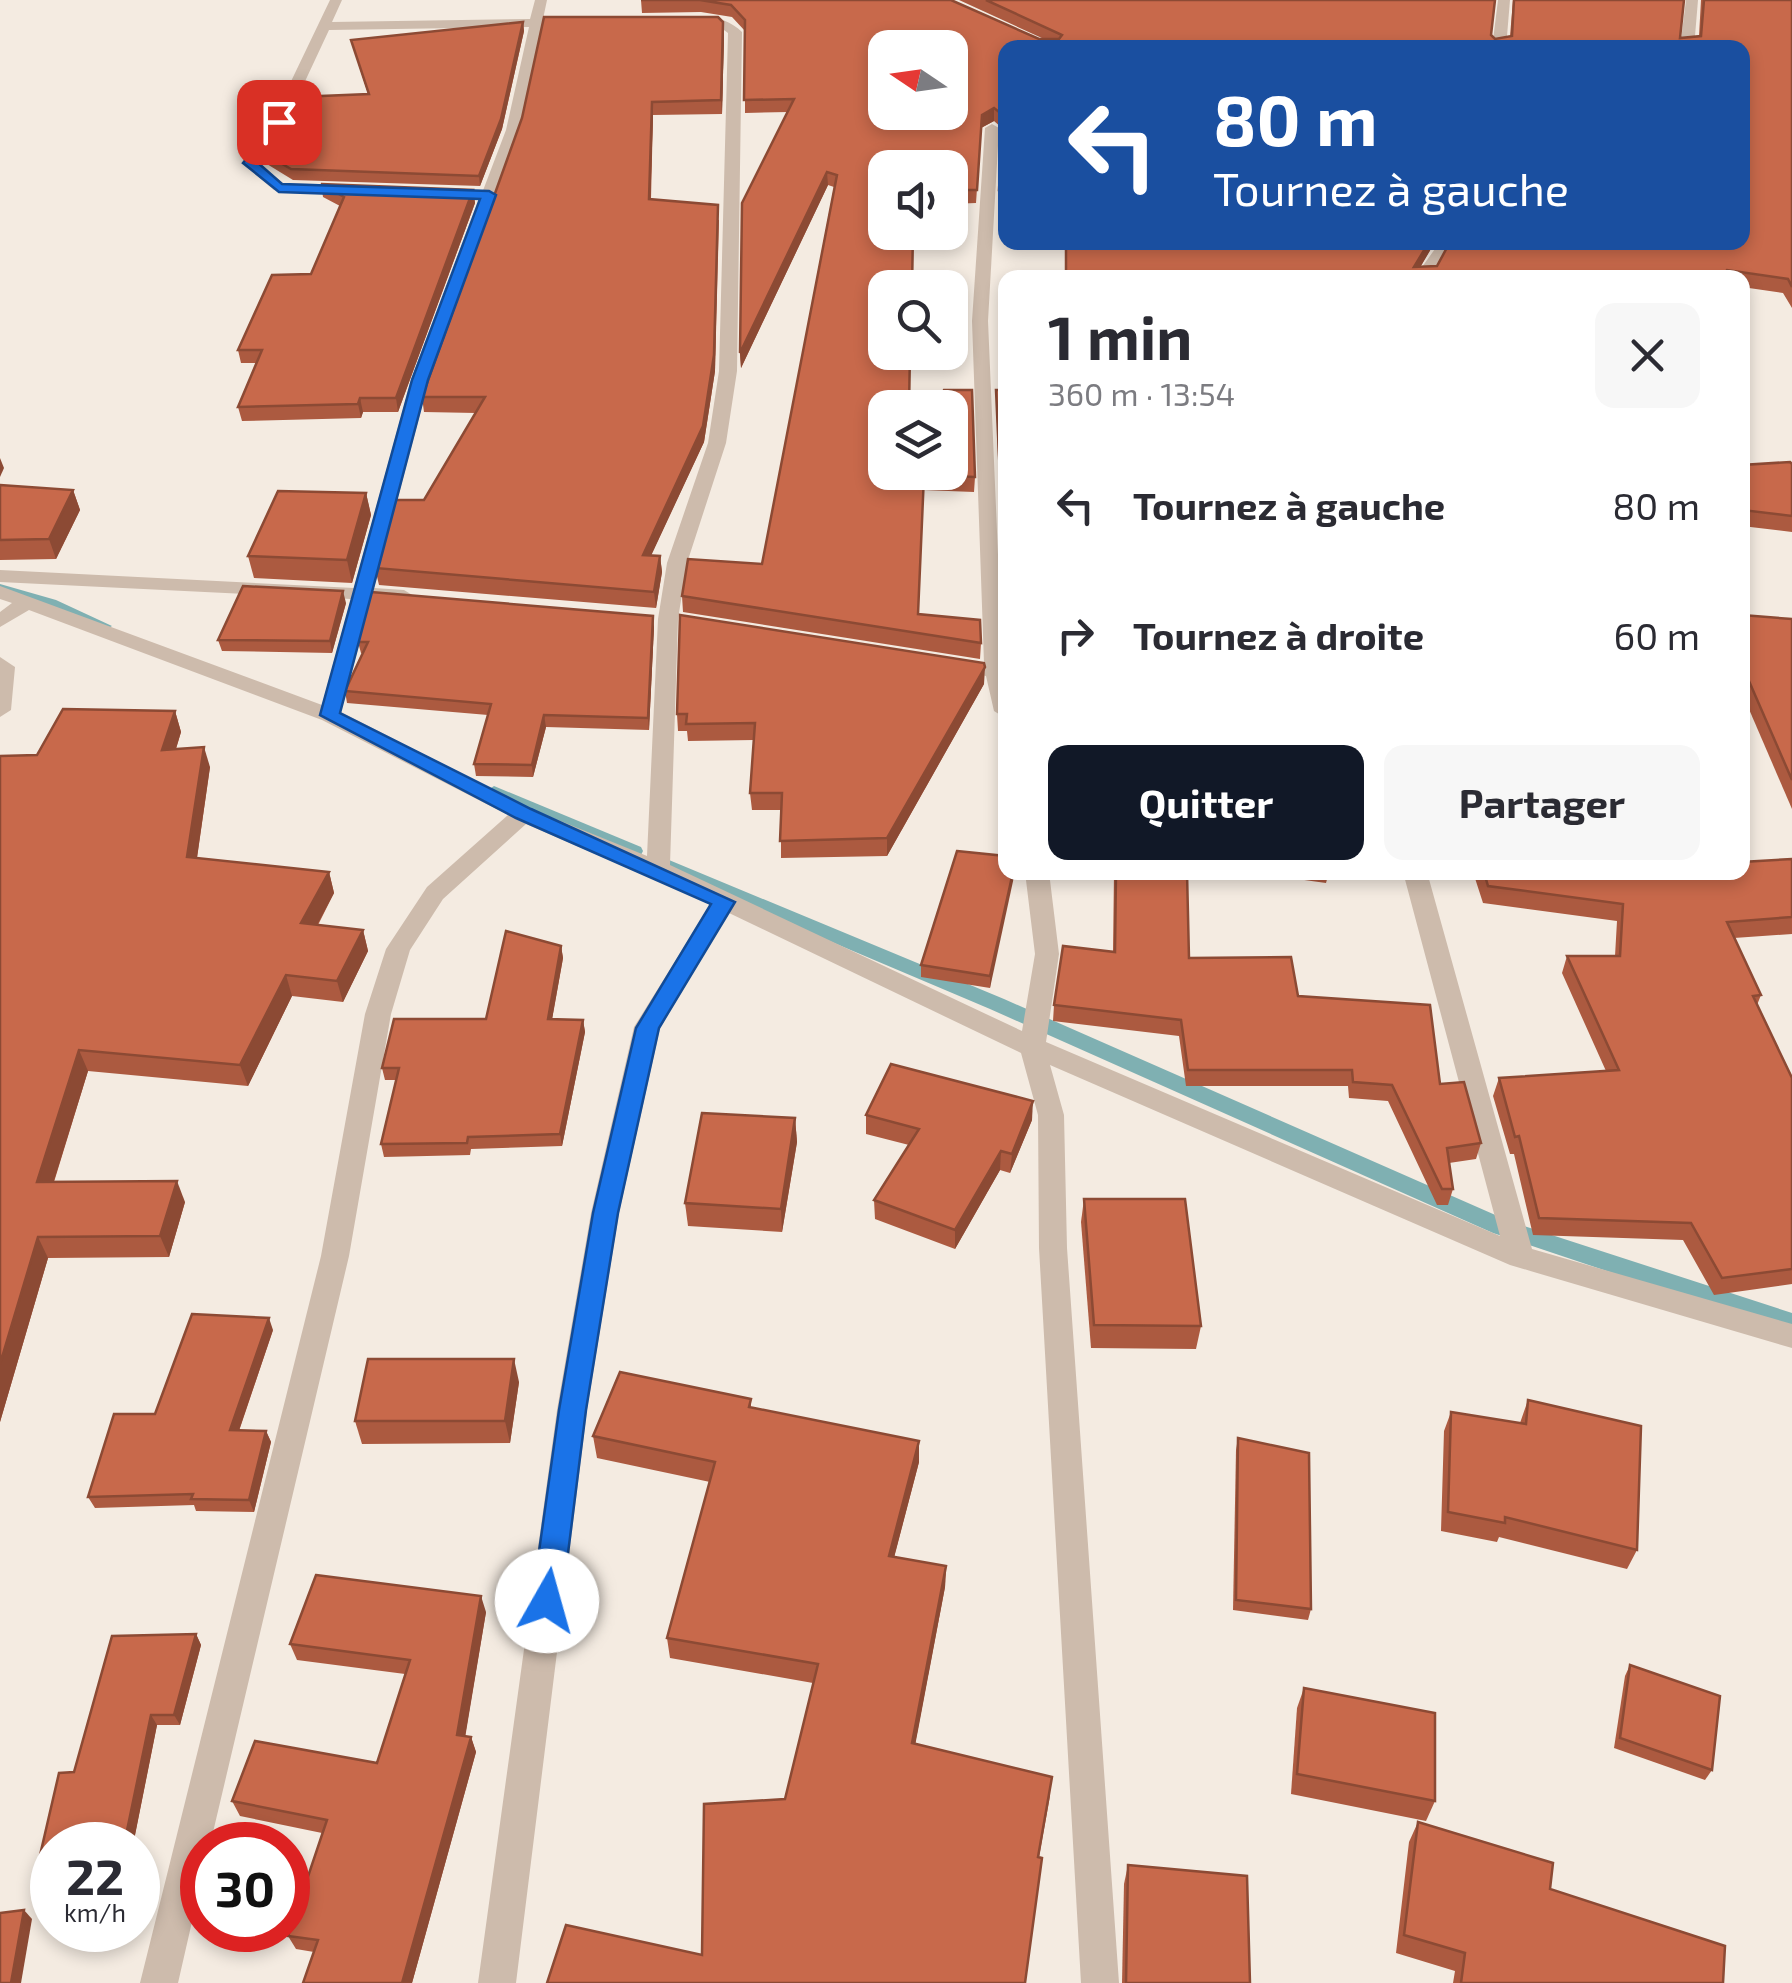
<!DOCTYPE html>
<html lang="fr">
<meta charset="utf-8">
<style>
:root{--surface:#fff;--page:#f7f7f7;--text:#2b2b33;--muted:#7c7c81;--accent:#111827}
body{margin:0;font-family:"Exo 2",sans-serif;background:var(--page);color:var(--text);height:100vh;display:flex;flex-direction:column;font-size:38px;white-space:nowrap}
*{box-sizing:border-box;margin:0}
p{font-size:32px;color:var(--muted)}
.icon{flex:none;width:55px;height:55px;fill:none;stroke:currentColor;stroke-width:2;stroke-linecap:round;stroke-linejoin:round}
.map{position:relative;flex:1;overflow:hidden}
.sheet{position:absolute;left:998px;top:270px;width:752px;height:610px;display:flex;flex-direction:column;background:var(--surface);border-radius:20px;box-shadow:0 5px 15px #0003}
.sheet>*{flex:none}
.guide{position:absolute;left:998px;top:40px;width:752px;height:210px;border-radius:20px;box-shadow:0 5px 15px #0003;background:#1a4fa0;color:#fff;overflow:hidden}
.needle{width:65px;rotate:283deg}
.tools{position:absolute;left:868px;top:30px;display:grid;gap:20px}
.tools a{display:grid;place-items:center;width:100px;height:100px;border-radius:20px;background:var(--surface);box-shadow:0 5px 15px #0003;font-size:50px}
.speed{position:absolute;left:30px;top:1822px;display:flex;gap:20px;font-size:50px;font-weight:700;text-align:center}
.speed>*{display:grid;place-content:center;width:130px;height:130px;border-radius:50%;background:var(--surface);box-shadow:0 5px 15px #0003;line-height:1}
.speed small{font-size:25px;font-weight:400}
.speed .limit{border:15px solid #d22;background:#fff;color:#111}
.pin{position:absolute;display:grid;place-items:center;width:85px;height:85px;color:#fff;margin:-42px;border-radius:20px;box-shadow:0 5px 15px #0006}
.me{position:absolute;width:110px;margin:-55px;rotate:7deg;stroke-linejoin:round;filter:drop-shadow(0 0 8px #0008)}
.turn{display:flex;align-items:center;gap:35px;height:210px;padding:0 50px;font-size:45px}
.turn .icon{width:130px;height:130px;stroke-width:2.5}
.turn b{display:block;font-size:70px;line-height:85px}
.round{display:grid;place-items:center;flex:none;width:105px;height:105px;border-radius:20px;background:var(--page)}
.head{display:flex;align-items:center;justify-content:space-between;height:170px;padding:0 50px}
h1{font-size:60px;font-weight:700;line-height:75px}
.primary-button{display:flex;gap:20px;margin-top:auto;padding:20px 50px}
.primary-button a{flex:1;height:115px;border-radius:20px;background:var(--accent);color:#fff;font-size:40px;font-weight:700;line-height:115px;text-align:center}
.primary-button a+a{background:var(--page);color:var(--text)}
ul{padding:0;list-style:none}
li{display:flex;align-items:center;gap:30px;height:130px;padding:0 50px}
li div{flex:1}
li b{display:block;font-size:38px}
li em{font-style:normal}
.map>svg:first-child{display:block}
.lines{fill:none;stroke-linecap:round;stroke-linejoin:round}
.stream{fill:#7fb0b2;fill-rule:evenodd}
.service{fill:#cdbbac;fill-rule:evenodd}
.minor{fill:#cdbbac;fill-rule:evenodd}
.wall{fill:#ac5a40}
.shaded-wall{fill:#8c4a34}
.building{fill:#c8694b;stroke:#8c4a34;stroke-width:2.5;fill-rule:evenodd}
.route{fill:#1a73e8;stroke:#114b97;stroke-width:2.5}
</style>
<div class="map">
<svg width="1792" height="1983" viewBox="0 0 1792 1983">
<rect width="100%" height="100%" fill="#f4ebe1"/>
<g class="lines">
<g class="stream">
<path d="M0,584l56,16 56,26 -8,5 -6,-2 -54,-23 -44,-12z"/>
<path d="M494,786l147,61 2,4 -2,4h-14l-139,-59 -3,-4z"/>
<path d="M669,860l335,139 505,222 283,92v20l-299,-100 -503,-224 -328,-139 -2,-4z"/>
</g>
<path class="service" d="M1686,0h12l-4,48h-14z"/>
<g class="minor">
<path d="M330,0h12l-10,22 198,-3 5,-19h12l-4,19 33,-1 6,4 -6,4h-34l-22,104 -91,250 -55,208 30,2 10,6 -10,6 -33,-2 -30,112 190,97 116,47 11,-237 9,-56 41,-120 11,-72 9,-338 -8,-6 -35,-7c17,-9 43,-2 57,12l-5,339 -11,72 -39,120 -9,56 -8,246 352,166 13,-77 -10,-82h24l10,82 -13,88 454,194 -97,-364h24l105,377 260,75v24l-282,-83 -460,-200 14,50 3,133 52,735h-38l-42,-735 -1,-133 -17,-62 -292,-140 -69,115 -41,185 -32,197 -71,573h-38l79,-573 34,-197 43,-186 77,-123 -185,-80 -83,75 -33,51 -19,64 -42,242 -139,589h-8v33l-24,105h-38l181,-727 44,-242 21,-65 41,-62 81,-72 -186,-95 -293,-110 -29,17v-15l12,-9 -12,-4v-13l322,119 29,-106 -351,-17v-12l354,18 57,-208 95,-250 23,-103 -200,3 -43,92 -29,40 26,21 71,2 8,5 -8,5 -80,-5 -32,-27 30,-42z"/>
<path d="M1498,0h12l-4,48h-14z"/>
<path d="M992,124l7,4 -11,193 17,397 -11,-7 -8,-35 -43,-8 -3,-4 10,-6 34,5 -12,-342 13,-193z"/>
<path d="M1440,242h15l-24,36h-17z"/>
<path d="M0,657l15,10 -4,43 -11,7z"/>
</g>
</g>
<g class="wall">
<path d="M641,0h310l88,39h5l-85,-39h536l-4,35 4,4 15,-3 3,-36h171l-4,38 19,-2 2,-36h91v308l-9,-15 -41,-6v-9h-677v-31l-31,-5h401l-15,25 322,-25 -737,-194v155h-7l4,-75 -8,-7 -13,7 -5,75 -26,1v-36h-65v304l90,5 -1,15 -51,-2 -5,124 63,29 -1,16 -297,-47 -1,-16 80,-32 72,-377 -6,-2 -87,183 -1,-15 48,-241 -43,1v-82l-13,-14 -31,-5 -59,1z"/>
<path d="M523,22l1,9 -22,98 -22,57 -187,-6 -31,-19 -2,-10 31,-24 77,-33 -17,-54z"/>
<path d="M724,35l-2,79 -69,1 -2,84 68,21 -4,151 -11,71 -53,113 9,1 2,16 -6,36 -277,-23 -4,-17 49,-68 52,-87 -52,-1 -2,-15 100,-279z"/>
<path d="M321,184l152,6 2,13 -77,209h-35l-2,6 -119,3 -4,-14 19,-44h-16l-3,-13 73,-76 29,-68 -17,-9z"/>
<path d="M996,390h9v102h-6z"/>
<path d="M1792,464v68l-50,-6v-61z"/>
<path d="M0,485l73,5 7,20 -24,49 -56,1z"/>
<path d="M366,493l5,22 -19,68 -98,-5 -6,-22z"/>
<path d="M346,603l-14,50 -110,-2 -4,-11z"/>
<path d="M1742,615l50,4v190l-50,-116z"/>
<path d="M654,627l-5,103 -103,-3 -13,50 -57,-1 -2,-12 14,-49 -141,-12 -2,-12 17,-38h-1l-3,-11z"/>
<path d="M984,684l-97,172 -106,2v-48h-29l-2,-17 4,-53 -66,1 -1,-10h-9l-1,-17z"/>
<path d="M175,711l6,21 -5,17 34,18 -13,91 132,14 5,21 -16,32 45,5 5,21 -25,51 -51,-6 -44,90 -160,-15 -34,111 131,20 -16,55 -121,1 -48,164v-666l37,-1z"/>
<path d="M1005,856l-15,132 -69,-11v-12z"/>
<path d="M1792,859v75l-58,4 27,57 -4,10 35,73v206l-78,11 -31,-55 -150,-5 -19,-81h-4l-17,-58 6,-18 107,-7 -44,-98 5,-17h48l2,-35 -134,-18 -10,-31h269z"/>
<path d="M1114,872h73l2,86 109,38 142,88 41,59 -5,16 -27,4 4,26 -5,16h-11l-49,-104 -39,-3 -1,-12h-162l-7,-50 -126,-15 1,-16 59,-54z"/>
<path d="M1247,872h82l-3,11z"/>
<path d="M561,946l2,12 -11,61 31,1 2,12 -23,114 -91,3 -1,6 -86,2 -3,-13 15,-64h-11l-3,-12 104,-49z"/>
<path d="M866,1115l166,5 -22,53 -10,-3 -45,79 -80,-30 -1,-19 35,-55 -43,-11z"/>
<path d="M795,1118l2,24 -15,90 -94,-6 -3,-23z"/>
<path d="M1084,1199l117,127 -5,23 -105,-1 -10,-126z"/>
<path d="M273,1330l-34,101h27l5,11 -17,70 -58,-1 -2,-6 -99,3 -7,-11 67,-83z"/>
<path d="M519,1382l-9,61 -148,1 -7,-23z"/>
<path d="M751,1399v8l168,34v21l-25,95 52,9 -1,21 -30,157 135,52 -11,61 -337,98 83,-156 28,-116 -143,-25 -3,-20 43,-156 -113,-24 -4,-22z"/>
<path d="M1528,1400l109,150 -10,19 -128,-32 -2,5 -56,-11 3,-100 7,-19 69,11z"/>
<path d="M1238,1438l73,171 -3,11 -75,-10 3,-160z"/>
<path d="M486,1612l-21,124 6,1 5,15 -64,231h-109l11,-31 -18,-3 -8,-13 34,-103 -82,-17 -8,-15 145,-38 28,-89 -108,-14 -7,-16z"/>
<path d="M196,1634l5,11 -21,80h-23l-24,120h-81v41l-10,1 -7,-10 39,-105z"/>
<path d="M1630,1665l82,105 -7,10 -91,-32 11,-72z"/>
<path d="M1304,1688l131,113 -9,20 -135,-27 6,-86z"/>
<path d="M1418,1822l132,67 173,94h-270l2,-12 -59,-18 13,-111z"/>
<path d="M1128,1865l122,118h-128l2,-99z"/>
</g>
<g class="shaded-wall">
<path d="M523,22l1,9 -22,98 -22,57 -1,-10z"/>
<path d="M723,22l1,13 -2,79 -1,-14z"/>
<path d="M652,102l1,13 -3,98 -1,-14z"/>
<path d="M994,108v13l-13,7 -5,75 6,-88z"/>
<path d="M827,172l1,13 -87,183 -1,-15z"/>
<path d="M473,190l2,13 -77,209 -2,-14z"/>
<path d="M718,205l-3,166 -11,71 -60,129 -1,-16z"/>
<path d="M1429,242h6l-21,36v-11z"/>
<path d="M360,398l3,14 -2,6 -3,-14z"/>
<path d="M0,458l4,10 -4,9z"/>
<path d="M73,490l7,20 -24,49 -7,-20z"/>
<path d="M366,493l5,22 -19,68 -5,-23z"/>
<path d="M660,556l2,16 -6,36 -2,-16z"/>
<path d="M343,591l3,12 -14,50 -2,-12z"/>
<path d="M653,616l1,11 -5,103 -1,-12z"/>
<path d="M985,667l-1,17 -97,172v-18z"/>
<path d="M175,711l6,21 -12,39 -7,-21z"/>
<path d="M544,715l2,12 -13,50 -1,-12z"/>
<path d="M204,747l6,20 -16,111 -7,-21z"/>
<path d="M329,872l5,21 -27,51 -6,-21z"/>
<path d="M1013,872h2l-25,116v-12z"/>
<path d="M363,930l5,21 -25,51 -6,-21z"/>
<path d="M561,946l2,12 -13,73 -2,-12z"/>
<path d="M286,975l6,21 -44,90 -8,-21z"/>
<path d="M583,1020l2,12 -23,114 -2,-12z"/>
<path d="M79,1050l9,21 -41,132 -10,-21z"/>
<path d="M1033,1101l-1,19 -22,53 2,-19z"/>
<path d="M795,1118l2,24 -15,90 -1,-23z"/>
<path d="M1001,1151l-1,19 -45,79v-19z"/>
<path d="M177,1181l8,21 -16,55 -9,-21z"/>
<path d="M38,1237l10,21 -48,164v-58z"/>
<path d="M269,1318l4,12 -38,112 -5,-12z"/>
<path d="M514,1359l5,23 -9,61 -5,-22z"/>
<path d="M266,1431l5,11 -17,70 -5,-12z"/>
<path d="M919,1441v21l-30,115v-21z"/>
<path d="M946,1566l-1,21 -33,175v-19z"/>
<path d="M481,1596l5,16 -23,138 -6,-15z"/>
<path d="M196,1634l5,11 -21,80 -6,-10z"/>
<path d="M151,1715l6,10 -24,120h-9z"/>
<path d="M471,1737l5,15 -64,231h-10z"/>
<path d="M24,1910l8,9 -11,64h-10z"/>
</g>
<g class="building">
<path d="M641,0h310l88,39h20l3,-4 -76,-35h509l-4,35 4,4 17,-3 2,-36h170l-4,38 21,-2 3,-36h88v287l-4,-8 -61,-9 -7,8h-654v-36h363l-15,25 23,-1 13,-24h292v-194h-737v142h-6l4,-75 -9,-7 -12,7 -5,75h-27v-22h-65v64h28l-1,56h-27v64h25l-1,56h-24v64h65v-64h-16l10,-18h28l3,87 -51,-2 -6,139 62,6 1,23 -299,-47 6,-37 74,5 75,-389 -10,-3 -87,181 2,-150 52,-104 -50,1 1,-80 -14,-15 -31,-5zM885,48h65v64h-65z"/>
<path d="M544,17h174l5,5 -2,78 -69,2 -3,97 69,6 -4,150 -11,71 -60,129 17,1 -6,36 -279,-24 19,-68h30l61,-103h-63l100,-279z"/>
<path d="M523,22l-22,97 -22,57 -188,-7 -31,-18 18,-24h13l6,-30 72,-3 -18,-54z"/>
<path d="M321,184l152,6 -77,208h-36l-2,6 -120,3 24,-57h-24l34,-75 39,-1 33,-77z"/>
<path d="M996,390h9v87h-5z"/>
<path d="M1790,462l2,2v52l-50,-6v-45z"/>
<path d="M0,485l73,5 -24,49 -49,1z"/>
<path d="M278,491l88,2 -19,67 -99,-4z"/>
<path d="M243,586l100,5 -13,50 -112,-1z"/>
<path d="M371,592l282,24 -5,102 -104,-3 -12,50 -58,-1 17,-60 -146,-13 23,-49h-10z"/>
<path d="M680,615l304,48 1,4 -98,171 -107,3 2,-48h-32l5,-70 -69,1 1,-10h-10z"/>
<path d="M1742,615l50,4v161l-50,-115z"/>
<path d="M63,709l112,2 -13,39 42,-3 -17,110 142,15 -28,51 62,7 -26,51 -51,-6 -46,90 -161,-15 -42,132 140,-1 -17,55 -122,1 -38,127v-608l37,-1z"/>
<path d="M957,851l48,5v16h8l-23,104 -69,-11z"/>
<path d="M1792,859v58l-65,5 34,73 -8,1 39,82v191l-70,9 -31,-55 -152,-5 -20,-82 -4,1 -16,-59 120,-8 -52,-114h53l3,-52 -135,-18 -4,-14h258v-10z"/>
<path d="M1116,872h71l2,86 102,-1 7,39 132,9 10,79 24,-2 17,61 -34,5 6,41h-11l-50,-104 -39,-3 -1,-12h-164l-7,-50 -127,-15 9,-59 52,6z"/>
<path d="M506,931l55,15 -13,73 35,1 -23,114 -92,3 -1,6 -86,1 18,-76h-17l12,-49h92z"/>
<path d="M891,1064l142,37 -21,53 -11,-3 -46,79 -81,-30 45,-71 -53,-14z"/>
<path d="M702,1113l93,5 -14,91 -96,-6z"/>
<path d="M1084,1199h101l16,127 -107,-1z"/>
<path d="M192,1314l77,4 -39,112 36,1 -17,69 -58,-1 2,-5 -105,3 26,-83h41z"/>
<path d="M368,1359h146l-9,62h-150z"/>
<path d="M620,1372l131,27 -2,8 170,34 -30,115 57,10 -34,177 140,34 -14,80 4,1 -17,125h-478l19,-58 136,30 2,-151 81,-5 33,-135 -151,-26 48,-176 -122,-26z"/>
<path d="M1528,1400l113,26 -4,124 -132,-33v6l-57,-11 3,-100 75,12z"/>
<path d="M1238,1438l71,15 2,156 -75,-9z"/>
<path d="M316,1575l165,21 -24,139 14,2 -69,246h-99l15,-43 -30,-4 39,-116 -95,-19 23,-60 122,22 33,-103 -120,-16z"/>
<path d="M196,1634l-22,81h-23l-27,130h-72v31l-17,1 24,-104 15,-1 38,-136z"/>
<path d="M1630,1665l90,31 -8,74 -92,-32z"/>
<path d="M1304,1688l131,25v88l-138,-27z"/>
<path d="M1418,1822l135,41 -3,26 175,57 -2,37h-262l4,-30 -61,-18z"/>
<path d="M1128,1865l119,11 3,107h-124z"/>
<path d="M24,1910l-13,73h-11v-70z"/>
</g>
<path class="route" d="M279,118l6,4 -28,40 25,22 207,7 7,4 -68,185 -88,333 191,96 204,93 -76,126 -41,185 -32,197 -24,191 -5,9 -10,4 -10,-4 -5,-9 27,-191 34,-197 43,-185 75,-124 -195,-86 -196,-103 92,-335 68,-181 -201,-7 -36,-29z"/>
</svg>
<div class="tools">
<a><svg class="needle" viewBox="-14 -14 28 28"><path d="M0-13l5 13h-10z" fill="#e53935"/><path d="M0 13l5-13h-10z" fill="#7c7c81"/></svg></a>
<a><svg class="icon" aria-label="sound" viewBox="0 0 24 24"><path d="M4 9h4l5-4v14l-5-4H4zM17 9q2 3 0 6"/></svg></a>
<a><svg class="icon" aria-label="search" viewBox="0 0 24 24"><circle cx="10" cy="10" r="6"/><path d="M15 15l6 6"/></svg></a>
<a><svg class="icon" aria-label="layers" viewBox="0 0 24 24"><path d="M12 4l9 5-9 5-9-5zM3 14l9 5 9-5"/></svg></a>
</div>
<div class="speed"><div>22<small>km/h</small></div><div class="limit">30</div></div>
<div class="pin" style="left:279px;top:122px;background:#d93025"><svg class="icon" aria-label="arrive" viewBox="0 0 24 24"><path d="M6 21V4h12l-3 4 3 4H6"/></svg></div>
<svg class="me" style="left:547px;top:1601px" viewBox="-20 -20 40 40"><circle r="19" fill="#fff"/><path d="M0-13L10 11 0 6-10 11z" fill="#1a73e8"/></svg>
<div class="guide">
<div class="turn"><svg class="icon" aria-label="left" viewBox="0 0 24 24"><path d="M17 20v-9H6M10 6l-5 5 5 5"/></svg><div><b>80 m</b>Tournez à gauche</div></div>
</div>
<section class="sheet">
<div class="head"><div><h1>1 min</h1><p>360 m · 13:54</p></div><a class="round"><svg class="icon" aria-label="close" viewBox="0 0 24 24"><path d="M6 6l12 12M18 6L6 18"/></svg></a></div>
<ul>
<li><svg class="icon" aria-label="left" viewBox="0 0 24 24"><path d="M17 20v-9H6M10 6l-5 5 5 5"/></svg><div><b>Tournez à gauche</b></div><em>80 m</em></li>
<li><svg class="icon" aria-label="right" viewBox="0 0 24 24"><path d="M7 20v-9h11M14 6l5 5-5 5"/></svg><div><b>Tournez à droite</b></div><em>60 m</em></li>
</ul>
<div class="primary-button"><a>Quitter</a><a>Partager</a></div>
</section>
</div>
